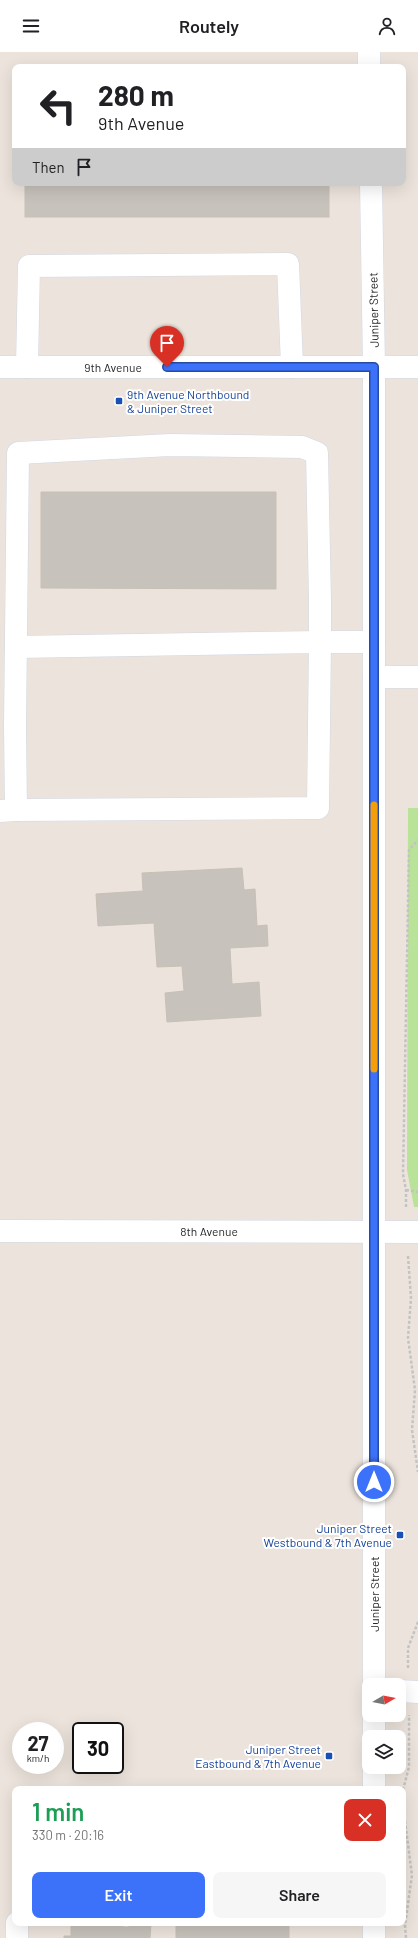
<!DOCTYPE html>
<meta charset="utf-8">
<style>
:root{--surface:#fff;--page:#f6f6f6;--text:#202124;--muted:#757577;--accent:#3c72f9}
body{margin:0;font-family:Barlow,sans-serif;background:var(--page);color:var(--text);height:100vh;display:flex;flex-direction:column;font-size:15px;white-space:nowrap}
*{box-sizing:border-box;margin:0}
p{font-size:13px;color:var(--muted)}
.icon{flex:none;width:22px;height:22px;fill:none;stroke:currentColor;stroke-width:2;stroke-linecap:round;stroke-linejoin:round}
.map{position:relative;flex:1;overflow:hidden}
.details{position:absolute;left:12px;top:1734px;width:394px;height:140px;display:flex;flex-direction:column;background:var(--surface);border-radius:8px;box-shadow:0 4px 16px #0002}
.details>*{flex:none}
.guide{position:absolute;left:12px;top:12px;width:394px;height:122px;border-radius:8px;box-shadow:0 4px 16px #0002;background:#fff;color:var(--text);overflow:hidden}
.needle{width:26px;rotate:80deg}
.fabs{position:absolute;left:362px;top:1626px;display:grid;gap:8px}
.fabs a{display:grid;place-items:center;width:44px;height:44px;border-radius:8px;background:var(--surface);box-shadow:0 4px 16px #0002;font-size:20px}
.speed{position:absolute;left:12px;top:1670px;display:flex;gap:8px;font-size:20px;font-weight:700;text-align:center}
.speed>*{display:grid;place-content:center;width:52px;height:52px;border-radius:50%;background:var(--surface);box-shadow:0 4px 16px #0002;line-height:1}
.speed small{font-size:10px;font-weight:400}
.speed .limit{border:2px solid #111;border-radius:6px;background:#fff;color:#111}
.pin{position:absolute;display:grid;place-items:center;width:34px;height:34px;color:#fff;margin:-41px -17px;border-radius:50% 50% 50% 0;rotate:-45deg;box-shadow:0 0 4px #0007}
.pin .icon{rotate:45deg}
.me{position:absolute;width:44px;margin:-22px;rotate:0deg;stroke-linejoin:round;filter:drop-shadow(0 0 3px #0008)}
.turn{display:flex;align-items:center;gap:14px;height:84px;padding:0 20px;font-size:18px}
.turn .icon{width:52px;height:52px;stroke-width:2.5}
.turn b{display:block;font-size:28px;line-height:34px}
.then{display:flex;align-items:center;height:38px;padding:0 20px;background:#0003;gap:8px;font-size:15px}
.round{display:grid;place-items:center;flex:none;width:42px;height:42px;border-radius:8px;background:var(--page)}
.headline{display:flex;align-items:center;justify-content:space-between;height:68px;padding:0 20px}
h1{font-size:24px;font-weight:600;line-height:30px;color:#1e9e55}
.cta{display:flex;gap:8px;margin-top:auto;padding:8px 20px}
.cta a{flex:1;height:46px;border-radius:8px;background:var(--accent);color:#fff;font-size:16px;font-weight:600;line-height:46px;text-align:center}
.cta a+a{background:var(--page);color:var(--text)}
header{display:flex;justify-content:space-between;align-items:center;height:52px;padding:0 20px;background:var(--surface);font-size:18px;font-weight:600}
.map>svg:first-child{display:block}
.green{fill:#b9e399}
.building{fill:#c7c2bb;stroke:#c8c0b6}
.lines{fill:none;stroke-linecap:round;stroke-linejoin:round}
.minor-casing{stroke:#d1d7e3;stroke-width:23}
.path{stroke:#c3c3c3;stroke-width:2.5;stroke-dasharray:3 2;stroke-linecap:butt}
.minor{stroke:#fff;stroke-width:22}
.route-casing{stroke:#274aa2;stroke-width:10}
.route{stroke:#3c72f9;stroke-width:7}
.slow{stroke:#f59e0b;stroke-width:7}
.transit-dot{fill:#1a4fb4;stroke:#fff;stroke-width:1.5}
.labels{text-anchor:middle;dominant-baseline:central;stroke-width:4;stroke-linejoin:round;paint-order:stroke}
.street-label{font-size:12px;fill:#2a2a2a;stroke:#fff}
.transit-label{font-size:12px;fill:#164399;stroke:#fff;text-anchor:end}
</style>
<header><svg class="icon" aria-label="menu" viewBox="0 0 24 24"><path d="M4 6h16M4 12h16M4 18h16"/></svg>Routely<svg class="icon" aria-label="person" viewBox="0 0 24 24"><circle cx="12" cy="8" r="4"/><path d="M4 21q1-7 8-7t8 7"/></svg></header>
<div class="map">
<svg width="418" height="1886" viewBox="0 0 418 1886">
<rect width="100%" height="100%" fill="#ece4dc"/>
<path class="green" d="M408,756h10v399h-4l-7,-37z"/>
<g class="building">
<rect x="25" y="131" width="304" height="34"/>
<path d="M41,440h235v97l-235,-1z"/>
<path d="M242,816l2,22 11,-1 2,37 10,-1 1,21 -38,2 2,36 27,-2 2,34 -94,6 -2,-29 19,-2 -2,-25 -25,1 -3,-44 -56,3 -2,-32 47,-3 -1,-18z"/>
<path d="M71,1871h52v4h6v-4h22l-1,15h-86v-2h7z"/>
<rect x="176" y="1871" width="113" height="15"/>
</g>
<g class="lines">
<g class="minor-casing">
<g id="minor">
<path d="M369,0v15"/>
<path d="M371,131l3,184v1318"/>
<path d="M0,315h418"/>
<path d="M27,315l2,-101 259,-2 4,103"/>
<path d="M16,595l304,-5 -2,166 -302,2"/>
<path d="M374,625h44"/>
<path d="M0,759l16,-1 -1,-83 3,-274 152,-8 132,2 15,6 3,148v41h54"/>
<path d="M0,1179l418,1"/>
<path d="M399,1639l19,1"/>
<path d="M374,1685v-22"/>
<path d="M374,1737v-22"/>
<path d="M17,1886v-15"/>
<path d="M374,1886v-15"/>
</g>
</g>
<g class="path">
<path d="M406,1138l12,2"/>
<path d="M406,1155v-17l-3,-16 6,-324 9,-10"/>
<path d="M408,1204l3,42 -3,40 7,52 -3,40 6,42"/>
<path d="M408,1616v-20l10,-26"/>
<path d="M403,1738l6,-23v-52"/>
<path d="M403,1754l9,69 -7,50 1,13"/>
</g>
<use href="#minor" class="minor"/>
</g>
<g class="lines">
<g class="route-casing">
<path id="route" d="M167,315h207v1115"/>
</g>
<use href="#route" class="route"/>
<path class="slow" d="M374,1017v-264"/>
</g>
<g class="transit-dot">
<rect x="115" y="345" width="8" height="8" rx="2"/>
<rect x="396" y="1479" width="8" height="8" rx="2"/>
<rect x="325" y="1700" width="8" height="8" rx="2"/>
</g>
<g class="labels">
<g class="street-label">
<text transform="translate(373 258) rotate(-91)">Juniper Street</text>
<text x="113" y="315">9th Avenue</text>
<text x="209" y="1179">8th Avenue</text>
<text transform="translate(374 1542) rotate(-90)">Juniper Street</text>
</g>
<g class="transit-label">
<text x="127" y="342" text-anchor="start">9th Avenue Northbound<tspan x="127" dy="14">&amp; Juniper Street</tspan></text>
<text x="392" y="1476">Juniper Street<tspan x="392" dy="14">Westbound &amp; 7th Avenue</tspan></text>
<text x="321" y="1697">Juniper Street<tspan x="321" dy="14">Eastbound &amp; 7th Avenue</tspan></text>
</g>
</g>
</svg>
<div class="fabs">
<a><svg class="needle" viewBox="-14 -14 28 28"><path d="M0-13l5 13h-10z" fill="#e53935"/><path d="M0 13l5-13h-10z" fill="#757577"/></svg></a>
<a><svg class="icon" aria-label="layers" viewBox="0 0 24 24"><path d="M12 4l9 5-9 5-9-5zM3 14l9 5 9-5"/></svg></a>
</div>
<div class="speed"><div>27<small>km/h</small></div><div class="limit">30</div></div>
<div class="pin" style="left:167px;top:315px;background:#d93025"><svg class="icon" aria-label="arrive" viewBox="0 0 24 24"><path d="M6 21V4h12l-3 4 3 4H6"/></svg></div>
<svg class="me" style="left:374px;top:1430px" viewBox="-20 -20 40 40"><circle r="17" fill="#3c72f9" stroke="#fff" stroke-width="3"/><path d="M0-11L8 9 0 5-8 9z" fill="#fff"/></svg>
<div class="guide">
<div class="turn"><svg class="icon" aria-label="left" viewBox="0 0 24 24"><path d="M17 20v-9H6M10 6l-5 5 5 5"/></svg><div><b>280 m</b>9th Avenue</div></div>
<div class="then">Then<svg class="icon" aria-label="arrive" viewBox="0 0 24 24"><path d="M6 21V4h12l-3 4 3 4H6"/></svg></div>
</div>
<section class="details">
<div class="headline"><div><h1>1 min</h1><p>330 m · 20:16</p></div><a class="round" style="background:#d93025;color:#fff"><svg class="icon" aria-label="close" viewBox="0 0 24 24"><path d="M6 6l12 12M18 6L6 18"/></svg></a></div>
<div class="cta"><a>Exit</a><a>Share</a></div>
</section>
</div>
